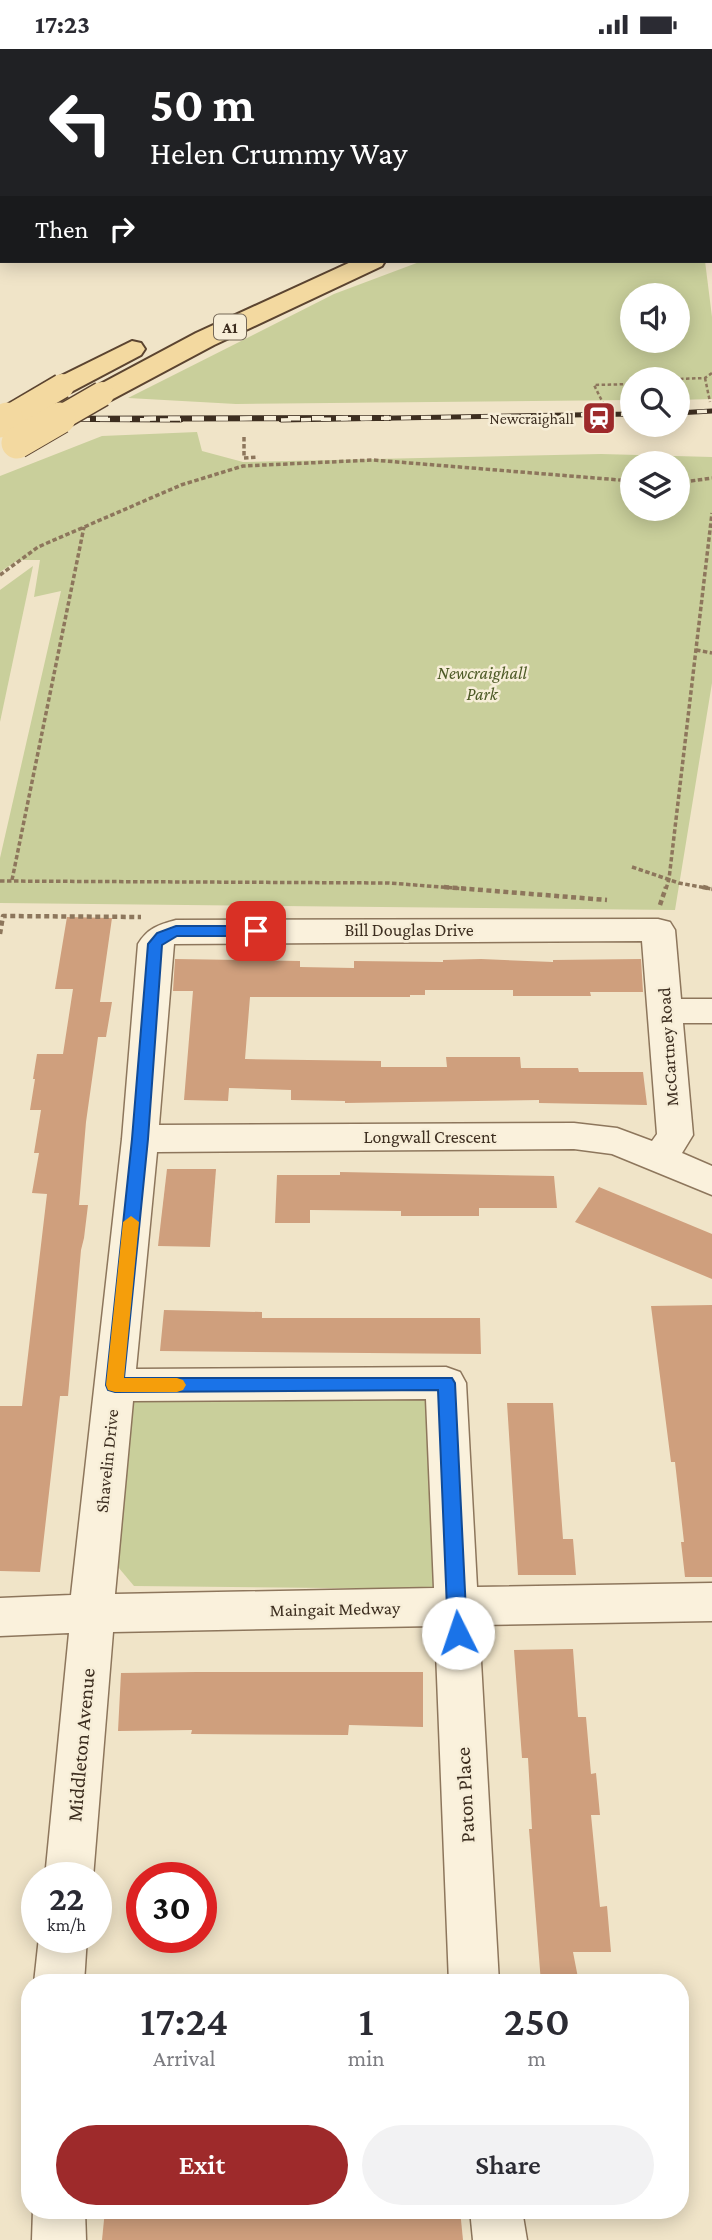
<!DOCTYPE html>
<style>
:root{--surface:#fff;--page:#f2f2f3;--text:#2b2b33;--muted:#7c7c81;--accent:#9e2a2b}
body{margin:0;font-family:"Crimson Pro",serif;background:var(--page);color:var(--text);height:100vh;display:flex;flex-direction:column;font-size:26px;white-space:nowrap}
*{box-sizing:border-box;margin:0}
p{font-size:23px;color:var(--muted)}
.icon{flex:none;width:38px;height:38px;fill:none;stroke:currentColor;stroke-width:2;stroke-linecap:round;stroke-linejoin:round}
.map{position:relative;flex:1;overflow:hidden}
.sheet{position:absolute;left:21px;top:1925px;width:668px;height:245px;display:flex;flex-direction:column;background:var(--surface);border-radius:28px;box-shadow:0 4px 18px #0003}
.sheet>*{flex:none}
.banner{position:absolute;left:0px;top:0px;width:712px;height:214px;box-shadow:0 4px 18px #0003;background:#202124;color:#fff;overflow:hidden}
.fabs{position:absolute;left:620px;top:234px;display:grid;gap:14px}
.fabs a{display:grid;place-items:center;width:70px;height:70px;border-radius:50%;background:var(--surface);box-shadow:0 4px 18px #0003;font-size:35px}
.speed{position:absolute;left:21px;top:1813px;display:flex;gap:14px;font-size:35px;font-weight:700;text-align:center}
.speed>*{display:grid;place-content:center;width:91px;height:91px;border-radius:50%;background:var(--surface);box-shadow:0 4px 18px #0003;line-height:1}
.speed small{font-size:18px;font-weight:400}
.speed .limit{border:10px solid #d22;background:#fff;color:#111}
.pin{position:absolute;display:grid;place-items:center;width:60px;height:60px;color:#fff;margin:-30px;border-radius:14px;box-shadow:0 4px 10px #0006}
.me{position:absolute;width:77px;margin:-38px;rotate:356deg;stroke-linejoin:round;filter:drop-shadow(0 0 5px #0008)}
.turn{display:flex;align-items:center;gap:24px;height:147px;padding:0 35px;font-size:32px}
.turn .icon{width:91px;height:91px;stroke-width:2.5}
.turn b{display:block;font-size:49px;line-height:60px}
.then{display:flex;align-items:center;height:66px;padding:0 35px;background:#0003;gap:14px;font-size:26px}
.eta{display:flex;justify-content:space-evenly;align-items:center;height:119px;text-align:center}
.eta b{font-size:42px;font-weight:600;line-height:49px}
.button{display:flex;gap:14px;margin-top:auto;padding:14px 35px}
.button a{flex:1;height:80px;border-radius:42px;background:var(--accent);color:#fff;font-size:28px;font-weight:600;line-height:80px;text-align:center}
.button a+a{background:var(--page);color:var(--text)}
.status{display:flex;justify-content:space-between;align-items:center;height:49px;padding:0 35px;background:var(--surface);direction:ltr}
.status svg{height:19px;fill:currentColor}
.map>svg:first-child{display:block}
.green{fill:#c9cf9b;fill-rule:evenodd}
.building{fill:#cf9f7d}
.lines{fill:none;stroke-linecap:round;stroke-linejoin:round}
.minor-casing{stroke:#8d765c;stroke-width:3}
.primary-casing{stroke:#5b4430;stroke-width:4}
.path-far2{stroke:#8d765c;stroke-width:2.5;stroke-dasharray:3.5 2.5;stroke-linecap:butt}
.path-far1{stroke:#8d765c;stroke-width:3.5;stroke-dasharray:4.5 2.5;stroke-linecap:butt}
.path{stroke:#8d765c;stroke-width:4.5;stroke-dasharray:5 3.5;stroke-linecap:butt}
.minor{fill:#faf1dc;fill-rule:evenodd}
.primary{fill:#f3d9a0;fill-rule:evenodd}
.rail-far1-casing{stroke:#3d2e20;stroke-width:5}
.rail-casing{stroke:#3d2e20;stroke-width:6}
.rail-far1{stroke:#f7eed8;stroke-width:3.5;stroke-dasharray:10;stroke-linecap:butt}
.rail{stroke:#f7eed8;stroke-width:4.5;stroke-dasharray:12;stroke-linecap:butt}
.primary-bridge-far1-casing{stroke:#5b4430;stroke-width:27;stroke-linecap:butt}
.primary-bridge-casing{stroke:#5b4430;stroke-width:33;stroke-linecap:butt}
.primary-bridge-far1{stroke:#f3d9a0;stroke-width:24}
.primary-bridge{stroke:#f3d9a0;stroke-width:31}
.route{fill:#1a73e8;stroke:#114b97;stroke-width:2}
.slow{fill:#f59e0b}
.labels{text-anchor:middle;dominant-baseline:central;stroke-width:5;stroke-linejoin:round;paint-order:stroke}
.shield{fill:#f7eed8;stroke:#756857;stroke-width:2}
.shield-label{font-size:16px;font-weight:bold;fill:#3d2e20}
.far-poi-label{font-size:16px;fill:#3d2e20;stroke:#f7eed8;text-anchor:end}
.park-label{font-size:18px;font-style:italic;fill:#4d5a26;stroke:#f7eed8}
.street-label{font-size:18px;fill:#3d2e20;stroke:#f7eed8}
.near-street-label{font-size:21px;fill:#3d2e20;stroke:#f7eed8}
</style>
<div class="status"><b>17:23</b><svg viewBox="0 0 49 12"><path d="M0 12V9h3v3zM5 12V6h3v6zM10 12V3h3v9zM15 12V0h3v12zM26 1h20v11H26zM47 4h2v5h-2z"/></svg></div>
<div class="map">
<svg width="712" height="2191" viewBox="0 0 712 2191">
<rect width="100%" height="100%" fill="#f0e4c8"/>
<g class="green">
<path d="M429,0h283v41l-2,-39z"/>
<path d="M422,212h283l7,56v82l-35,1v-20h-45v20l-396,4 -108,-6 206,-104zM632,247h45v45h-45z"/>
<path d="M197,383l5,19 41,11 358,-8 111,3v226l-37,227 -675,-7v-45l61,-267 -27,6 6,-37h-22l-18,12v-96l102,-40zM632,415h45v45h-45z"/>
<path d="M33,517l-33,156v-132z"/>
<path d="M134,1350l295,1 4,189 -299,-3 -21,-25z"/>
</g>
<g class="building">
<path d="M67,868l45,1 -12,84h12l-6,35h-8l-12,85 -7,83h9l-4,33 -3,12 -13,146h-8l-20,176 -40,-1v-165h22l25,-212 -15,-1 7,-40h-5l7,-43h-11l5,-31h-2l4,-25h26l10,-65h-18z"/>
<path d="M175,910l125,2v6l54,1v-7l89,1v-2l38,-1 72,3v-2l88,-1 2,33h-53l1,4h-78v-6h-88v5h-15v2h-160l-5,62 136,2v6h66l-1,-10h74l1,11h57l1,4h64l4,33 -108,-2v-3l-194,3v-2l-54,-1v-10l-62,-2 -1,13 -44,-1 9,-109h-20z"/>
<path d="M167,1120h49l-6,78 -52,-1z"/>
<path d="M340,1123l214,4 3,32h-78v8h-78v-5l-91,-1v13h-35l2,-48h63z"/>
<path d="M599,1138l113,47v45l-137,-57z"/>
<path d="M712,1256v272h-27l-4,-35h3l-9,-80h-4l-20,-156z"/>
<path d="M164,1261l98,2v6h218l1,36 -321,-3z"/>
<path d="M507,1354h46l10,136h10l3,36h-58z"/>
<path d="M573,1600l5,68h8l5,57 5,-1 4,42h-9l9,92 7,-1 4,46h-38l6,31h-38l-12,-154h3l-4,-71h-6l-8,-108z"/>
<path d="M196,1623h227v55l-74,-2 -1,10 -157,-1 1,-4 -74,1 3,-58z"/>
<path d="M105,2161h355l3,30h-361z"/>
</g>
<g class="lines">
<g class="minor-casing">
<g id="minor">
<path d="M658,870l12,3 5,8 6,69h31v24h-29l10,112 -11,18 30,13v29l-100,-41 -38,-5 -417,3 -21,217 310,-2 14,5 6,11 11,204 235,-4v38l-233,4 20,358h-50l-14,-357 -322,6 -20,246h-48l24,-245 -69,3v-38l71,-3 51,-456 16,-195c10,-16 20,-19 38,-24zM642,892l15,193 -5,7 -35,-13 -43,-5 -415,2 15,-181zM426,1350l8,189 -319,6 18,-193z"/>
<path d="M39,1888h48l-3,46h-50z"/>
<path d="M33,2161h52l1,30h-54z"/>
<path d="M470,2161h52l5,30h-54z"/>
</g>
</g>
<g class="primary-casing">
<g id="primary">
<rect x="710" y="40" width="2" height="14"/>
<path d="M712,75v14l-2,1v-14z"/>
<path d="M353,212h32l-3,5 -168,79 -103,55 -9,2 -9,-2 -4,-6 4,-6 103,-55z"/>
<path d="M132,292l9,2 4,6 -4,6 -70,37 -9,2 -9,-2 -4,-6 4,-6z"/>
</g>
</g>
<g class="path-far2">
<path d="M705,329l5,24"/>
<path d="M650,331l55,-2 7,-5"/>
<path d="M604,356l-10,-20 38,-1"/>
</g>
<g class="path-far1">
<path d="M244,388v21l14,-1"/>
<path d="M677,434l35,-5"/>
<path d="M0,526l38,-28 143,-62 62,-19 130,-6 259,21"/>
<path d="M696,601l16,3"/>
<path d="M632,818l47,16 33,6"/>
<path d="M12,831l72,-353"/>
<path d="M0,832l389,2 78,6"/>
<path d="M666,840l3,-10 43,-366"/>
</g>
<g class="path">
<path d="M444,838l163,13"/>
<path d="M703,838l9,2"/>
<path d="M660,856l6,-18"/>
<path d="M0,885l3,-18 138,1"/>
</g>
<use href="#minor" class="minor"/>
<use href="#primary" class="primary"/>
<g class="rail-far1-casing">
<g id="rail-far1">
<path d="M677,364l35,-2"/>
<path d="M0,370l181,1"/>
<path d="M281,371l351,-6"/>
</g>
</g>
<g class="rail-casing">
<path id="rail" d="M0,370l389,-1"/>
</g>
<use href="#rail-far1" class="rail-far1"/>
<use href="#rail" class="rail"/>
<g class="primary-bridge-far1-casing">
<g id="primary-bridge-far1">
<path d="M4,371l58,-34"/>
<path d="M57,371l45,-26"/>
</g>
</g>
<g class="primary-bridge-casing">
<g id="primary-bridge">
<path d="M0,373l7,-4"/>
<path d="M17,394l43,-25"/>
</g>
</g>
<use href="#primary-bridge-far1" class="primary-bridge-far1"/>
<use href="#primary-bridge" class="primary-bridge"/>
</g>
<path class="route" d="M176,877h80l7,5 -7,5h-79l-15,9 -14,194 -24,239h328l3,5 12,250 -3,6 -6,2 -7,-2 -3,-6 -10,-243 -323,2 -7,-2 -2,-5 26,-246 16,-195 9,-11z"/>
<path class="slow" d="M131,1167l8,6 -15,156h53l6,2 3,5 -3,5 -6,2h-62l-7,-2 -2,-5 17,-163z"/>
<defs>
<g id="station-square" transform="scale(1.75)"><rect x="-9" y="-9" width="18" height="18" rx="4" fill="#9e2a2b" stroke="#f7eed8"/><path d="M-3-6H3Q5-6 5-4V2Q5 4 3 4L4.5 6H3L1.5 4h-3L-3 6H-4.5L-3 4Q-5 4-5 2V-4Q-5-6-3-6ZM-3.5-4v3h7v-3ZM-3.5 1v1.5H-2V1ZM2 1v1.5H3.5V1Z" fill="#fff"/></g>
</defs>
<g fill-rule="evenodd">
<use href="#station-square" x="599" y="369"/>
</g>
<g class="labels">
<rect class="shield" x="214" y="265.5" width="32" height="25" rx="5"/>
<g class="shield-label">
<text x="230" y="278">A1</text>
</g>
<g class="far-poi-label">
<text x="574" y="369">Newcraighall</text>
</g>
<g class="park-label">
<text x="482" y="624">Newcraighall<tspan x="482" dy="21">Park</tspan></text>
</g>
<g class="street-label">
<text x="409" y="881">Bill Douglas Drive</text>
<text transform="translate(668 998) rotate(-94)">McCartney Road</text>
<text x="430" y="1088">Longwall Crescent</text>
<text transform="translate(107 1412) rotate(-84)">Shavelin Drive</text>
<text transform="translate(335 1560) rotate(-1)">Maingait Medway</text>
</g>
<g class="near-street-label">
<text transform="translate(81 1696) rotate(-85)">Middleton Avenue</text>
<text transform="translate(465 1746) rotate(-93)">Paton Place</text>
</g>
</g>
</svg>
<div class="fabs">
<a><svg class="icon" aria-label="sound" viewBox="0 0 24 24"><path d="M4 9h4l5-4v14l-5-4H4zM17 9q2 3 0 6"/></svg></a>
<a><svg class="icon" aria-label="search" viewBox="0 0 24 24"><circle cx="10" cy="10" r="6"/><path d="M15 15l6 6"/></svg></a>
<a><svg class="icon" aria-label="layers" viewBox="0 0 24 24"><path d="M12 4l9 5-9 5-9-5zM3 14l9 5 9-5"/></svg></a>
</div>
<div class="speed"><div>22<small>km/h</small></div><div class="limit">30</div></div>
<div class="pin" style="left:256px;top:882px;background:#d93025"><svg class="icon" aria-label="arrive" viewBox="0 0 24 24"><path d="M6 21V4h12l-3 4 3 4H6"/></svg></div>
<svg class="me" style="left:458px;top:1584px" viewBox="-20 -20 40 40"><circle r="19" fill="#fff"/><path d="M0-13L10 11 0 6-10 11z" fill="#1a73e8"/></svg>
<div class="banner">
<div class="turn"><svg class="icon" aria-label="left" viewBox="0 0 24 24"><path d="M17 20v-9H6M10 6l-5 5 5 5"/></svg><div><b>50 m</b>Helen Crummy Way</div></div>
<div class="then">Then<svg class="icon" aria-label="right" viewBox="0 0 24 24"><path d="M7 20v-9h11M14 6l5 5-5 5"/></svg></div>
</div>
<section class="sheet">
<div class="eta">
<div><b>17:24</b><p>Arrival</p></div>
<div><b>1</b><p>min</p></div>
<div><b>250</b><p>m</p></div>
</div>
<div class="button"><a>Exit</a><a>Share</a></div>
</section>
</div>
